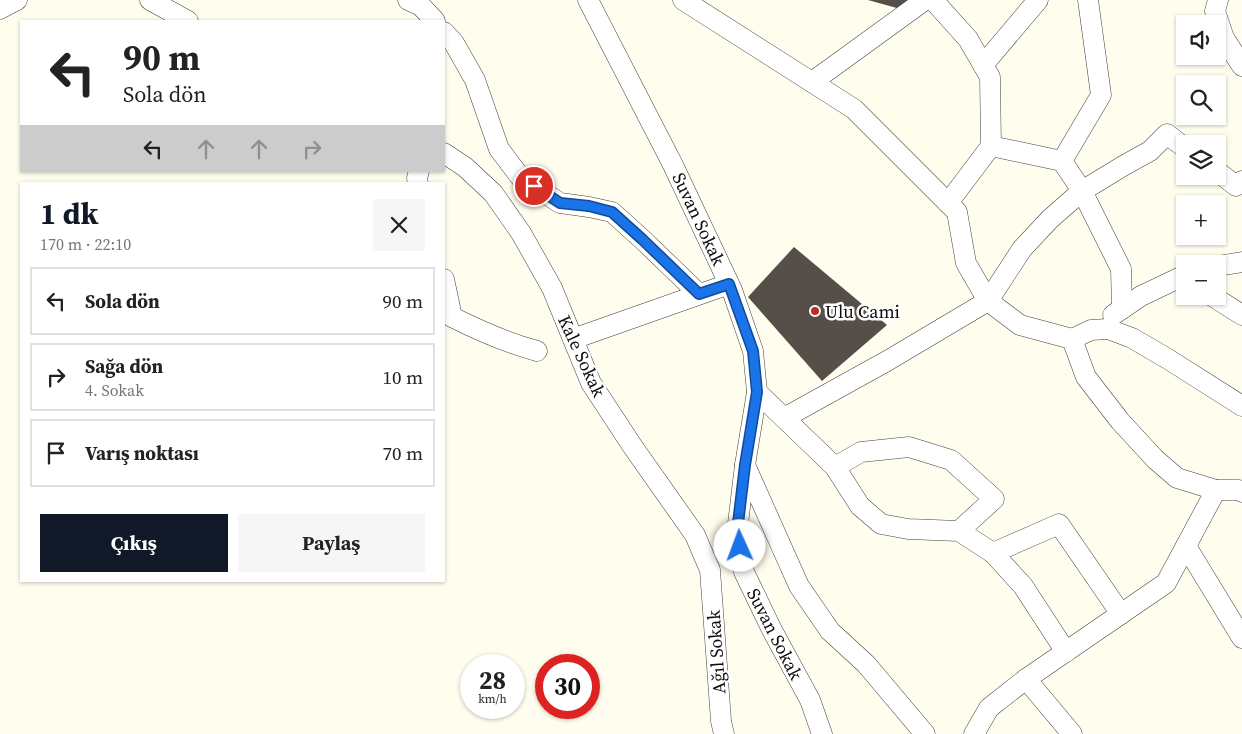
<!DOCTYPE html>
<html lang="tr">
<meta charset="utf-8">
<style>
:root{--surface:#fff;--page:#f6f6f6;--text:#222;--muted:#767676;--line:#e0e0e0;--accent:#111827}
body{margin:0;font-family:"Source Serif 4",serif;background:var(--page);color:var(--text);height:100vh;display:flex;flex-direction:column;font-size:19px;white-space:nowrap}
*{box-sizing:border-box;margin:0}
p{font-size:16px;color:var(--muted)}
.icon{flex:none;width:28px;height:28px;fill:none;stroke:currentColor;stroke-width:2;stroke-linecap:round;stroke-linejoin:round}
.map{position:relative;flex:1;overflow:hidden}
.panel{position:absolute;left:20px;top:182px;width:425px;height:400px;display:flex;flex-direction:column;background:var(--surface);border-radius:0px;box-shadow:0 1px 4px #0004}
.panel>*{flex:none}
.hud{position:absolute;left:20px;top:20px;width:425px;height:152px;border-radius:0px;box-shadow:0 1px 4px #0004;background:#fff;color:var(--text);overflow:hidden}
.buttons{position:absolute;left:1176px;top:15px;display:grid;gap:10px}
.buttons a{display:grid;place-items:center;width:50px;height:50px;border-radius:0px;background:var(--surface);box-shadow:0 1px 4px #0004;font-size:25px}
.speed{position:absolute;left:460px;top:654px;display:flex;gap:10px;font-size:25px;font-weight:700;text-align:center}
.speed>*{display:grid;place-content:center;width:65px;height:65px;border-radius:50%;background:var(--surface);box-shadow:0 1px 4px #0004;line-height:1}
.speed small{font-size:12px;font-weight:400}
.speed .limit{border:8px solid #d22;background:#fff;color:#111}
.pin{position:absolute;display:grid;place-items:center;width:42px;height:42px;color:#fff;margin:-21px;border:2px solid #fff;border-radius:50%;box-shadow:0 1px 5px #0007}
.me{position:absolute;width:55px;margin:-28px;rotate:358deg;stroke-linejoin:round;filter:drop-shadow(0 0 4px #0008)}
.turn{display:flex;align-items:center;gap:18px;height:105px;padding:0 20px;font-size:22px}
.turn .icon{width:65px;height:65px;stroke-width:2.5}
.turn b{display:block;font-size:35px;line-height:42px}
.lanes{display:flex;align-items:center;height:48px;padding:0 20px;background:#0003;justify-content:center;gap:25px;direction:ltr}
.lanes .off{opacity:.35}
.round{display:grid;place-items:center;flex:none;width:52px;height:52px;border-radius:0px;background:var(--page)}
.summary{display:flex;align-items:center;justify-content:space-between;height:85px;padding:0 20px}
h1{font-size:30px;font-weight:700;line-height:38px;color:var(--accent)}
.cta{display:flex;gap:10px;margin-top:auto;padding:10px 20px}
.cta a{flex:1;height:58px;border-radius:0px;background:var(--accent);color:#fff;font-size:20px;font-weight:700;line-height:58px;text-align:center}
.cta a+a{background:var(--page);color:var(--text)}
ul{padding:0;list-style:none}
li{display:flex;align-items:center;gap:15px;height:68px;margin:0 10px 8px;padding:0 10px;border:2px solid var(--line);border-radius:0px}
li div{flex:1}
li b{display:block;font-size:19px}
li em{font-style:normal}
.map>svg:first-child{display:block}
.building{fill:#564f49}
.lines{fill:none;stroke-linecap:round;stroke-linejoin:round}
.minor-casing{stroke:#404040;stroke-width:21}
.minor{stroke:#fff;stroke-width:20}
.route-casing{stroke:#114b97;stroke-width:12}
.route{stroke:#1a73e8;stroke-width:9}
.poi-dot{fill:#bc2d26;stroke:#fff;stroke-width:2}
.labels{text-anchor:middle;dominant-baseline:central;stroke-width:5;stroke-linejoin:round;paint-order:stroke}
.street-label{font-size:18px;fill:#0d0d0d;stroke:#fff}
.poi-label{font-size:18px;fill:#0d0d0d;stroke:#fff;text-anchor:start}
</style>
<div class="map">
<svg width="1242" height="734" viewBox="0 0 1242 734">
<rect width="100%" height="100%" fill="#fffded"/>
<g class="building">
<path d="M868,0h39l-3,10z"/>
<path d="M794,247l93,78 -65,56 -74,-84z"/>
</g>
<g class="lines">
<g class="minor-casing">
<g id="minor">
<path d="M150,0l38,21"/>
<path d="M408,0l13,6 14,15"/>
<path d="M588,0l85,165 59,125 21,61 4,41 -12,73 -8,67 7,40 28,58 38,70 12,34"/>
<path d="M683,0l171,109 103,103 9,51 22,38 32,24 52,14 14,38 34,44 35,38 22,19 39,12 -50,93 -140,96 -37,29 -15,26"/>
<path d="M933,0l35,39 22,38 1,69 -43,57"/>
<path d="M1218,0l-3,11 9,27 18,28"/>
<path d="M0,9l17,-9"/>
<path d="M444,32l10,11 21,37 24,69 22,29 39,25 29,4 23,5 31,28 56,54"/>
<path d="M983,65l55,-65"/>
<path d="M812,82l113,-82"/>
<path d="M991,146l71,15 20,30 39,78 1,40"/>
<path d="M444,153l21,14 28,26 28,40 31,55 39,95 42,64 62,88 15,35 11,151 3,13"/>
<path d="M1062,161l39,-66 -13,-95"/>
<path d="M1218,172l18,14 6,-5"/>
<path d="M418,184l-1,-6 2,-7"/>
<path d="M1218,266l24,-4"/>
<path d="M444,279l8,38c28,14 55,26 85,34"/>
<path d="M1212,296l30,19"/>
<path d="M1113,315l28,-19 44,-21"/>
<path d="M573,339l156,-55"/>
<path d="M1072,339l19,-9 17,-1 24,9 36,21 74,47"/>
<path d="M757,392l78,75 25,39 21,18 27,5 51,2 34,22 30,33 43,66"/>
<path d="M784,418l103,-57 101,-60 34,-52 28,-30 32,-28 41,-25 27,-15 17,-17 18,14"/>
<path d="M745,465l54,121 31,45 36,33 59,70"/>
<path d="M835,467l26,-15 48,-5 42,13 43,39 -35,32"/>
<path d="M1216,490h23l3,2"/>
<path d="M1186,546l56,92"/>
<path d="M993,553l66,-29 62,90"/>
<path d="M1026,679l46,55"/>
</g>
</g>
<use href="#minor" class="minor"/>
</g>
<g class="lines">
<g class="route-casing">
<path id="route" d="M534,186l26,17 29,3 23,6 31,28 56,54 30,-10 24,67 4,41 -12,73 -6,50 -2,17 3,14"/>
</g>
<use href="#route" class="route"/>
</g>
<circle class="poi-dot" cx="815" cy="311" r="5"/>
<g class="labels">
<g class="street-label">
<text transform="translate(699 219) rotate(65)">Suvan Sokak</text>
<text transform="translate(582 356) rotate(65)">Kale Sokak</text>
<text transform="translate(775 634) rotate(63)">Suvan Sokak</text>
<text transform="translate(716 652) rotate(-94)">Ağıl Sokak</text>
</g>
<g class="poi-label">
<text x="825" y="311">Ulu Cami</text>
</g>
</g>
</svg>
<div class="buttons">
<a><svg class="icon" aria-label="sound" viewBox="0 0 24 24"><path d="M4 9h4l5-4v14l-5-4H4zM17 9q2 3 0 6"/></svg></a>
<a><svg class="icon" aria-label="search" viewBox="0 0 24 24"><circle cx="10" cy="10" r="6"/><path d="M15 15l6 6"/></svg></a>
<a><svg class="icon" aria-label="layers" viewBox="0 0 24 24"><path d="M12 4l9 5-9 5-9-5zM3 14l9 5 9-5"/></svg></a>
<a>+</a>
<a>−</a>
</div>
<div class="speed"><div>28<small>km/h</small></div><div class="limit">30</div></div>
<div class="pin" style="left:534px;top:186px;background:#d93025"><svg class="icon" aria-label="arrive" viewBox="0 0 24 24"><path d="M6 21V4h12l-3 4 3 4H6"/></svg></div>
<svg class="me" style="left:740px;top:546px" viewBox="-20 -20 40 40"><circle r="19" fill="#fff"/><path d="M0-13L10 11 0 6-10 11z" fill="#1a73e8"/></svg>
<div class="hud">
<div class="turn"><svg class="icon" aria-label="left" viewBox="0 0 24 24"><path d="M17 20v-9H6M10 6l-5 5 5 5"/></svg><div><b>90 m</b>Sola dön</div></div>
<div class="lanes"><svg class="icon" aria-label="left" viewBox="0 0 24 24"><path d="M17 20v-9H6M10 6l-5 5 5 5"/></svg><svg class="icon off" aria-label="ahead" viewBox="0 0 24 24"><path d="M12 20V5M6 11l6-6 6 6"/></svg><svg class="icon off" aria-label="ahead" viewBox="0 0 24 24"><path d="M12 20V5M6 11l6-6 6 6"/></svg><svg class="icon off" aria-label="right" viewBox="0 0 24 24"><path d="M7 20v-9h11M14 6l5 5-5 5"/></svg></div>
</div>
<section class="panel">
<div class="summary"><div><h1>1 dk</h1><p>170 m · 22:10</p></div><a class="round"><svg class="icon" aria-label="close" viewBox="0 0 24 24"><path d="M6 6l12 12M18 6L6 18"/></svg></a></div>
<ul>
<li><svg class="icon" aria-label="left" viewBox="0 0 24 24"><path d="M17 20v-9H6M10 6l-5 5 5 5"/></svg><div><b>Sola dön</b></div><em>90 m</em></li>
<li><svg class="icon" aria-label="right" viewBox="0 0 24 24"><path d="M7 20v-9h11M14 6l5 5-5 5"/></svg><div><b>Sağa dön</b><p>4. Sokak</p></div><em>10 m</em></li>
<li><svg class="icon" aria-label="arrive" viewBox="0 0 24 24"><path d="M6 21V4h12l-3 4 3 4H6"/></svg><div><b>Varış noktası</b></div><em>70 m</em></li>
</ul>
<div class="cta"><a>Çıkış</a><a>Paylaş</a></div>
</section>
</div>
